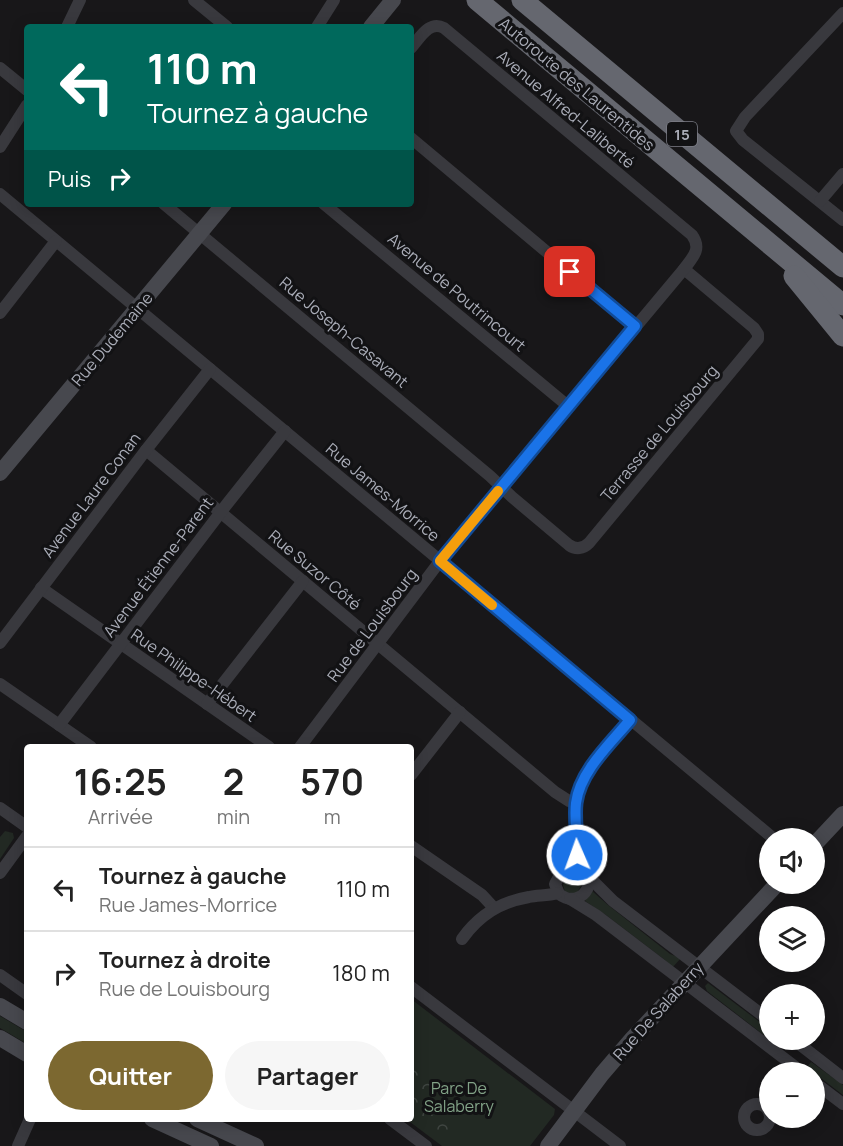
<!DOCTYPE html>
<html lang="fr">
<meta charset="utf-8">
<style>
:root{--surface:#fff;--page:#f6f6f6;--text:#222;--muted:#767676;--line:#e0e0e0;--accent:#7c6830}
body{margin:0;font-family:Manrope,sans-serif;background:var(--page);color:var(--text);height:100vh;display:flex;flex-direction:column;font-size:22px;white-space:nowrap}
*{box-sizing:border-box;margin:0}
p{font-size:20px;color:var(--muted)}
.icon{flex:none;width:33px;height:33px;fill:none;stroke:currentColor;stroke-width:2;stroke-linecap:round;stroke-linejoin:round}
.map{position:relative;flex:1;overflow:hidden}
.side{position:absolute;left:24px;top:744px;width:390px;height:378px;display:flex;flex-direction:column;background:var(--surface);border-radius:6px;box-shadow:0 3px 15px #0003}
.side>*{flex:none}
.guide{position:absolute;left:24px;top:24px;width:390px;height:183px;border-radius:6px;box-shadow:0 3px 15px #0003;background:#00695c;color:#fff;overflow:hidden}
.fabs{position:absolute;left:759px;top:828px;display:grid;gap:12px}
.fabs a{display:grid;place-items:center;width:66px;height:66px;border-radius:50%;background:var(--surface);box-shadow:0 3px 15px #0003;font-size:30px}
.pin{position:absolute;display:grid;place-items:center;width:51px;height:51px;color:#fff;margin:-26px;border-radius:12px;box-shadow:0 3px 9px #0006}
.me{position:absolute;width:66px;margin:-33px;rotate:358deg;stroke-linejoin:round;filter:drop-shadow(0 0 4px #0008)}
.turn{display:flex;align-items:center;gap:21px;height:126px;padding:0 24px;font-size:27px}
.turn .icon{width:78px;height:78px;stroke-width:2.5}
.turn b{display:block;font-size:42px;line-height:51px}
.then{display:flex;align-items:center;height:57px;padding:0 24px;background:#0003;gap:12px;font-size:22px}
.eta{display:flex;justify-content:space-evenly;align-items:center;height:102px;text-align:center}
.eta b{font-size:36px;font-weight:700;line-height:42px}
.primary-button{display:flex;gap:12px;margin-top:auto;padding:12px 24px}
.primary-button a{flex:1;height:69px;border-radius:36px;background:var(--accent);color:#fff;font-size:24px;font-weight:700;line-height:69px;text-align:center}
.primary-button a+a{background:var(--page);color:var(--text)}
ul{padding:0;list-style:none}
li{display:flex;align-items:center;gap:18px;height:84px;padding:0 24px;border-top:2px solid var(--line)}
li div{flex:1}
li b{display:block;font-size:22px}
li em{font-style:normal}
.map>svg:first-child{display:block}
.green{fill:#222923}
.forest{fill:url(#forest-crowns)}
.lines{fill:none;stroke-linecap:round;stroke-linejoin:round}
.street{stroke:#39393e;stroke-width:12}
.secondary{stroke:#47484e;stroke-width:16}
.highway{stroke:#65676f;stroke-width:21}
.route-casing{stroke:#114b97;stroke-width:15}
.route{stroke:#1a73e8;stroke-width:10}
.slow{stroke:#f59e0b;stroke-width:10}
.labels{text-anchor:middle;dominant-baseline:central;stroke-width:6;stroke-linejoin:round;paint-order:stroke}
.shield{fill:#121214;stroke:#7c7e87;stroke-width:1.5}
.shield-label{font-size:15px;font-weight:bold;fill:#aaadb8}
.street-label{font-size:16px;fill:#aaadb8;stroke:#121214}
.park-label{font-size:16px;fill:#82a287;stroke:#121214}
</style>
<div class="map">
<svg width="843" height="1146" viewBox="0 0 843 1146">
<defs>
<pattern id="forest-crowns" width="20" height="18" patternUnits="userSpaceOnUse" patternTransform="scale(1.5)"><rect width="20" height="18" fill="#222923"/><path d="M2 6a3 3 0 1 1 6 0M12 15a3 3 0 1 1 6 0" fill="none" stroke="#3f4541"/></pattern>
</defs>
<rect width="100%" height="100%" fill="#181719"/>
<g class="green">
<path d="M5,831l8,2 1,5 -14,21v-22z"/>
<path d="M574,874l6,2 3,7 -7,11 -11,-2 -2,-7 3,-7z"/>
<path d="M592,891l16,14 62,49 11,4 -9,10 -7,-8 -59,-45 -21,-14z"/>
<path d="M708,983l61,46v10l-62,-48 -2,-5z"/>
<path d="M411,999l144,110 -1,6 -24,31h-88l-36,-27h5z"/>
<path d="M0,1016l27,16v12l-27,-16z"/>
<path d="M811,1062l32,23v10l-34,-26 -1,-3z"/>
</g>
<path class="forest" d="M431,1065l6,5c0,8 -4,16 -2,24 3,16 22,26 13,44l-17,-4c-7,-7 -13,-8 -20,-16v-51z"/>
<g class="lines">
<g class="street">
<path d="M194,0l33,27"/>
<path d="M843,13l-98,104 -9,14 7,9 100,80"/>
<path d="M67,27l13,-27"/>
<path d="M317,27l17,-27"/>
<path d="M0,68l27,22"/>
<path d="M411,138l224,188"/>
<path d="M0,147l27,-42"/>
<path d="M0,194l773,644"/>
<path d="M820,201l23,-27"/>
<path d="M164,204l326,272 22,21 57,48c7,5 14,4 20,-2l169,-204v-5l-4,-6 -70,-59"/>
<path d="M324,204l244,202"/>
<path d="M0,313l56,-72"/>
<path d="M146,450l409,342 14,9 7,2"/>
<path d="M41,588l228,159"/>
<path d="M0,643l146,-193 64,-81"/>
<path d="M0,684l91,63"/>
<path d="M207,704l96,-123"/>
<path d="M59,725l168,-221 58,-73"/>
<path d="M300,747l140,-186 244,-292c9,-12 18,-20 8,-34l-248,-207c-15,-8 -24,10 -33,20"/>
<path d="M411,775l49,-63"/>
<path d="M0,808l27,19"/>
<path d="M411,846l71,49 12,13"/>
<path d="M573,866c32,4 11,47 -14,28l-4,-10 7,-13z"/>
<path d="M576,866c2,-20 -2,-40 0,-61 3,-33 34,-61 54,-85"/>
<path d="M0,873l27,-37"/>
<path d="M589,877l24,24 157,120"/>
<path d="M570,899l26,16 206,157"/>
<path d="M462,939c17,-24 38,-37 67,-42 9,-2 19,-1 28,-4"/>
<path d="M0,975l27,19"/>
<path d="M411,987l209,159"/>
<path d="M794,1040l49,38"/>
<path d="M814,1082l29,22"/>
<circle cx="757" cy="1117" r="13"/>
<path d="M390,1119l36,27"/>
<path d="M18,1146l12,-27"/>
</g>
<g class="secondary">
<path d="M371,27l22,-27"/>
<path d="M0,473l224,-269"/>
<path d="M814,845l29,-31"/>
<path d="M0,1006l27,16"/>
<path d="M0,1038l27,16"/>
<path d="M152,1119l59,27"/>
<path d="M197,1119l59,27"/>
<path d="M548,1146l54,-72 30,-35 145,-155"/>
</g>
<g class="highway">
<path d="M477,0l366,305"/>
<path d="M522,0l321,267"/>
<path d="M794,276l49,60"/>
</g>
</g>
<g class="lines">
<g class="route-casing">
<path id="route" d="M570,272l65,54 -195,235 190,159c-19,23 -50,51 -54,83 -2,17 2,35 1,52"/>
</g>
<use href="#route" class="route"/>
<path class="slow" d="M492,605l-52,-44 58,-70"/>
</g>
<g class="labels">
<rect class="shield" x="667" y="122" width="30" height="24" rx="4.5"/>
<g class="shield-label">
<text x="682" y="134">15</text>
</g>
<g class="street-label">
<text transform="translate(577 84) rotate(40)">Autoroute des Laurentides</text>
<text transform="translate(566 109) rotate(40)">Avenue Alfred-Laliberté</text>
<text transform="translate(457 292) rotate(40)">Avenue de Poutrincourt</text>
<text transform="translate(344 332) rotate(40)">Rue Joseph-Casavant</text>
<text transform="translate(112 339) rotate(-50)">Rue Dudemaine</text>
<text transform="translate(659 433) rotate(-50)">Terrasse de Louisbourg</text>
<text transform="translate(383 492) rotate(40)">Rue James-Morrice</text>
<text transform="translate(91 495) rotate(-53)">Avenue Laure Conan</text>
<text transform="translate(158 567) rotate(-53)">Avenue Étienne-Parent</text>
<text transform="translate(315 570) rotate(40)">Rue Suzor Côté</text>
<text transform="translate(372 625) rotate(-53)">Rue de Louisbourg</text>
<text transform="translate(194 675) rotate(35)">Rue Philippe-Hébert</text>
<text transform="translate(658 1011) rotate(-48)">Rue De Salaberry</text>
</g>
<g class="park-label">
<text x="459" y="1088">Parc De<tspan x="459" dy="18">Salaberry</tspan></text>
</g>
</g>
</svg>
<div class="fabs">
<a><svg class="icon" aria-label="sound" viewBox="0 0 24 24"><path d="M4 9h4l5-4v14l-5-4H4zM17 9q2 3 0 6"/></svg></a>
<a><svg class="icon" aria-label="layers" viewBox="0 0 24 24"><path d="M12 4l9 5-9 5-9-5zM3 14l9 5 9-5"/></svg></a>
<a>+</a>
<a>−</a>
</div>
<div class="pin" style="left:570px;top:272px;background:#d93025"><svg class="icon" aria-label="arrive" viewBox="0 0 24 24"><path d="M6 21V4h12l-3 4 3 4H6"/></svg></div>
<svg class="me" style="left:577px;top:855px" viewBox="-20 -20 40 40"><circle r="17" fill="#1a73e8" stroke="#fff" stroke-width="3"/><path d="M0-11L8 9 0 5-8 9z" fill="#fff"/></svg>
<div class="guide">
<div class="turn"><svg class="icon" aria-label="left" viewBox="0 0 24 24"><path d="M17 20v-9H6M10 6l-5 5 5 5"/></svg><div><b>110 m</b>Tournez à gauche</div></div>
<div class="then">Puis<svg class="icon" aria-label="right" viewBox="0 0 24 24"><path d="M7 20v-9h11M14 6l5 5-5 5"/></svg></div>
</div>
<section class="side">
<div class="eta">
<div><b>16:25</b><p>Arrivée</p></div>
<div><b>2</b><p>min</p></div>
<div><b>570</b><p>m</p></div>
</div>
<ul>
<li><svg class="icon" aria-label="left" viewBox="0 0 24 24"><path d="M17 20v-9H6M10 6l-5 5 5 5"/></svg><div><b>Tournez à gauche</b><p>Rue James-Morrice</p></div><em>110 m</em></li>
<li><svg class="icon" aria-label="right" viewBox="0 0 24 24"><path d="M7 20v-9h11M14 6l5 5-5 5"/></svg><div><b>Tournez à droite</b><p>Rue de Louisbourg</p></div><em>180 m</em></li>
</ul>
<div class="primary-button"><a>Quitter</a><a>Partager</a></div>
</section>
</div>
